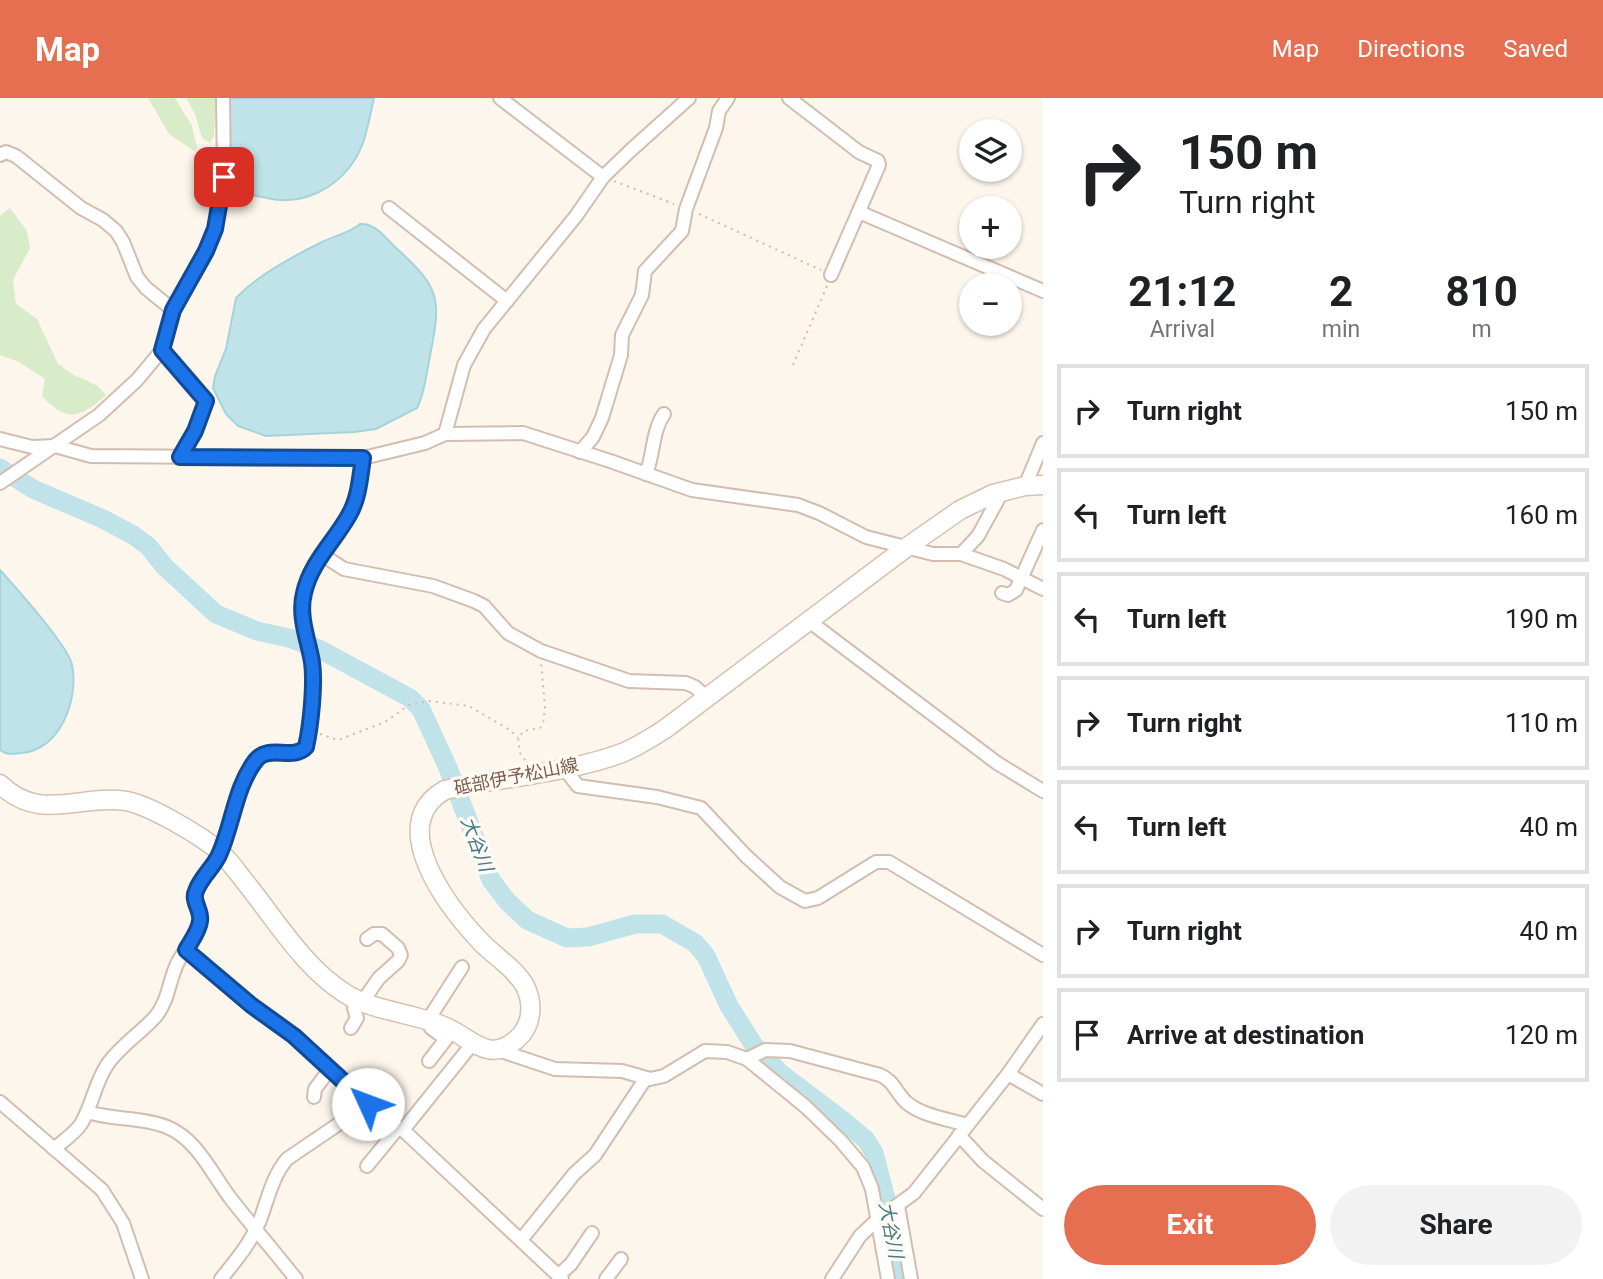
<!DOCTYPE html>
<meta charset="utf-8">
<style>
:root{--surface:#fff;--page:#f2f2f2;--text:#202124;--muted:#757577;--line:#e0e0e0;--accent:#e76f51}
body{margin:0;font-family:Roboto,"Noto Sans JP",sans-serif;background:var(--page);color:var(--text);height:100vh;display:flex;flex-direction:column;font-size:26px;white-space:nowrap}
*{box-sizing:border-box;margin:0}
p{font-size:23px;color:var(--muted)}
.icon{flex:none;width:38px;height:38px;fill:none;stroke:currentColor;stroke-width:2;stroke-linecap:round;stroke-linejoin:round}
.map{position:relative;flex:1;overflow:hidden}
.details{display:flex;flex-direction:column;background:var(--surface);width:560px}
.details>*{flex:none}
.top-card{background:#fff;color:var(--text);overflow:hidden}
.fabs{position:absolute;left:959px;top:21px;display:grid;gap:14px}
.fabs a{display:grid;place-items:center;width:63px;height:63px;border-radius:50%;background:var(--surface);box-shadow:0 2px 5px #0004;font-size:35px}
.pin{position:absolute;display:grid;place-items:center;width:60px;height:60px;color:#fff;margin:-30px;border-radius:14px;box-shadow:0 4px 10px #0006}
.me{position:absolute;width:77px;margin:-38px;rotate:313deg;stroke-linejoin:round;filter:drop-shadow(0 0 5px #0008)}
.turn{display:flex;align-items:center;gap:24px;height:147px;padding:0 21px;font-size:32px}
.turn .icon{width:91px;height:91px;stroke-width:2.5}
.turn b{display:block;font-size:49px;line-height:60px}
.eta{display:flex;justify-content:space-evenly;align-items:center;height:119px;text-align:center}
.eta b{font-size:42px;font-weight:700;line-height:49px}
.cta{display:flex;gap:14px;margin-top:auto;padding:14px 21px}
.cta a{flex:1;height:80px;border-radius:42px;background:var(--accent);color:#fff;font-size:28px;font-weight:700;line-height:80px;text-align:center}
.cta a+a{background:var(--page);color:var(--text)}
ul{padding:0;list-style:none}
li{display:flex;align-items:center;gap:21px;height:94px;margin:0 14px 10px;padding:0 7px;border:4px solid var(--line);border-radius:0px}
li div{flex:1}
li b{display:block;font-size:26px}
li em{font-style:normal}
header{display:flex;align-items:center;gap:42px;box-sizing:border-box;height:98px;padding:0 35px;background:var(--accent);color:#fff}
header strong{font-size:33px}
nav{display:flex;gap:38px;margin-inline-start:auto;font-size:24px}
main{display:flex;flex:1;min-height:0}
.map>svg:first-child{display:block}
.green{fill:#d8ecc9}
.water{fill:#bfe3e8;stroke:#a5d3da;stroke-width:2}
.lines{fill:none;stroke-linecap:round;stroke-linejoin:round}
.river{stroke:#bfe3e8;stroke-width:19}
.street-casing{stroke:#d1beb0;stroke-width:16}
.secondary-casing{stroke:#d6c0b0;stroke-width:21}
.path{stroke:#d9b8a5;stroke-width:2;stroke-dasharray:2 5;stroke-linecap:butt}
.street{stroke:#fff;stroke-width:12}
.secondary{stroke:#fff;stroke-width:18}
.route-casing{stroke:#114b97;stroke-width:18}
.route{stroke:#1a73e8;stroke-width:12}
.labels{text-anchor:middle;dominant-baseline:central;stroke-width:7;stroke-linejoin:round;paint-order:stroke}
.street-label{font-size:18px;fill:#7a5c4d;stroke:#fffaf3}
.water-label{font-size:19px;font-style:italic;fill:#437c86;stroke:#fffaf3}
</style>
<header>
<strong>Map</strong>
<nav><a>Map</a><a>Directions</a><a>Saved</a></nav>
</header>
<main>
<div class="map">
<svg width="1043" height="1181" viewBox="0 0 1043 1181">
<rect width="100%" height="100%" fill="#fdf6ec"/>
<g class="green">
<path d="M148,0h27l17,28 5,22 -3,3 -25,-17z"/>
<path d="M186,0h30l-2,38 -4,7 -8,-5 -7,-24z"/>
<path d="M10,110l17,23 3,17 -17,32 3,24 21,15 21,45 16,11 24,11 8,9c-25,23 -40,28 -64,1l3,-17 -26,-17 -19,-7v-139z"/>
</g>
<g class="water">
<path d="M228,0h146c-3,14 -6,28 -10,42 -14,41 -55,68 -97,58 -15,-3 -29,-4 -36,-19 -6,-15 -2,-63 -3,-81z"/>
<path d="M360,126c15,-1 25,13 35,23 48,43 46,53 34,114 -3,16 -5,33 -12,47l-41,21 -22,3 -88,4 -28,-10 -12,-12 -13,-26 2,-12 11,-27 10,-51c22,-23 56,-41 84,-55 13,-7 28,-9 40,-19z"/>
<path d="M0,472c16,18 68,75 72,95 7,34 -12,86 -51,88 -9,1 -14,2 -21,-3z"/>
</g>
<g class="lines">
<path class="river" d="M0,370l33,21 70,30 30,16 15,11 17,21 51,47 41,17 32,7 32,12 89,48 11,11 27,59 43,112 16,21 20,19 40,18 21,-1 47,-13h27l33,19 11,13 23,50 24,38 26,28 66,50 21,18 8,13 12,46 4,35 10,45"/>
<g class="street-casing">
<g id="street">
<path d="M500,0l103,79"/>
<path d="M789,0l70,54 19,9 1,4 -48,110"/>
<path d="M0,57l6,-3 10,4 65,52 22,12 13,11 7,11 14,35 9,11 27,22"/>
<path d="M389,110l118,93"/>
<path d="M859,114l184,79"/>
<path d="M162,252l44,51 -11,30 -15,26"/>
<path d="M445,336l19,-69 20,-36 92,-113 27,-39 28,-27 58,-52"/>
<path d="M0,341l32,8 23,-1 36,10 272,2 62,-15 20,-9 78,-1 87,28 82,29 106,15 21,8 47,24 67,17h28l43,15 39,20"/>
<path d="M580,354l13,-15 9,-19 19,-63 1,-20 20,-40 3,-24 37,-40 4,-22 30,-81 3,-17 9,-13"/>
<path d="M646,376c8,-20 6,-43 18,-60"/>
<path d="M0,385l99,-68 38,-35 25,-30 11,-40 33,-58 9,-23 9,-52 -1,-79"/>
<path d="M1025,388l18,-43"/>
<path d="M321,456l23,15 89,17 41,15 10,5 24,27 33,18 88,30 57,2 9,4 12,11"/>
<path d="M961,456l17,-18 24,-44"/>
<path d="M1002,495l6,2 8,-5 27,-60"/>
<path d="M809,523l188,142 46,28"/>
<path d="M563,669l15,19 79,11 44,11 45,48 34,31 25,14 13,-3 58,-36h13l154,93"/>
<path d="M186,852l65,55 43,31 98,90 11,4 159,149"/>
<path d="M363,903l16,-23 19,-17 3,-6 -3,-7 -16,-14h-8l-7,5"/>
<path d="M428,922l34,-53"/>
<path d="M351,930l6,-10 -3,-10 3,-9"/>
<path d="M498,952l57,19 67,2 28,8 14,-3 41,-25 22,1 20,7 59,48 35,34 22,26 9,22 16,90"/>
<path d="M747,961l18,-9 25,1 90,24c14,6 16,18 27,28 16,13 41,16 60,22"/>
<path d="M429,963l17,-22 -15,-11 1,-5"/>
<path d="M1008,976l35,20"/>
<path d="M314,999l1,-8 15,-20"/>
<path d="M0,1004l102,88 21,33 19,56"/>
<path d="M87,1014c26,8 55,5 80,15 30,12 45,47 64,72 21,27 44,53 65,80"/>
<path d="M403,1032l70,-87"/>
<path d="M959,1037l24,26 60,48"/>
<path d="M54,1051c9,-8 20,-15 27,-25 11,-18 14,-41 26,-59 13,-19 34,-32 49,-49 13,-16 13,-37 22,-54 7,-13 17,-23 21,-37 4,-12 -7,-20 -4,-31 2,-12 14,-20 20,-31 18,-33 18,-74 42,-103 12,-15 36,0 49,-13 5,-20 9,-65 6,-85 -4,-23 -14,-46 -8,-69 7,-31 30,-51 45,-78 10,-17 11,-38 14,-57"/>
<path d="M367,1068l31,-38"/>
<path d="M898,1108l13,73"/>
<path d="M521,1142l53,-66 21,-19 51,-77"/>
<path d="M558,1178l13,-12 21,-31"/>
<path d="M221,1181c15,-19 30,-36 39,-59 8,-21 12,-43 27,-61l81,-55"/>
<path d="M606,1181l15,-20"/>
<path d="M832,1181l28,-43 17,-16 37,-27 94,-119 35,-50"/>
</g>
</g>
<g class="secondary-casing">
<path id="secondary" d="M0,686c39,39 81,10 126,17 24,4 75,35 93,50 12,11 21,25 31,37 28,36 56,81 96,106 29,18 69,19 100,33 26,12 43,37 71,12 15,-13 17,-35 8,-53 -10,-18 -31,-30 -45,-45 -32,-34 -96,-117 -35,-151 57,-13 124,-17 177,-37 15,-6 29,-15 43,-24l242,-182 53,-37 33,-16 32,-8 18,-1"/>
</g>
<g class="path">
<path d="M614,83l60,23"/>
<path d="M699,116l122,56"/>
<path d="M793,267l34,-79"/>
<path d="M320,636l18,6 47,-18 24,-17 20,-4 40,5 41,24 8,8"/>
<path d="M525,662l-5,-7 -2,-15 6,-7 16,-3 3,-4 2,-16 -4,-46"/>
</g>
<use href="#street" class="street"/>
<use href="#secondary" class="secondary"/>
</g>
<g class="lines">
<g class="route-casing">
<path id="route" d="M224,79l-9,52 -9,22 -33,59 -11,40 44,51 -11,30 -15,26 183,1c-3,19 -4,40 -14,57 -15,27 -38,47 -45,78 -6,23 4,46 8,69 3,22 -1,62 -6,85 -13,14 -37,-3 -50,13 -21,27 -23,64 -37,95 -6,13 -18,22 -23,36 -5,10 6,19 4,30 -1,10 -9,20 -14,29l65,55 43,31 74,68"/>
</g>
<use href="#route" class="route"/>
</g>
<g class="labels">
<g class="street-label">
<text transform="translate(516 678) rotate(-11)">砥部伊予松山線</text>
</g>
<g class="water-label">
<text transform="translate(477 746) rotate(69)">大谷川</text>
<text transform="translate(891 1132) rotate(79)">大谷川</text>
</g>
</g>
</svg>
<div class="fabs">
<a><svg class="icon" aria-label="layers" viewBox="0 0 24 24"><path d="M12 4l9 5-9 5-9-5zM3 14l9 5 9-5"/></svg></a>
<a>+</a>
<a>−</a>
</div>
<div class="pin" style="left:224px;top:79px;background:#d93025"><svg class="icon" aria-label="arrive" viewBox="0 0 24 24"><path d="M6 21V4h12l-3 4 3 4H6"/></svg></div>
<svg class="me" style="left:368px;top:1006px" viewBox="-20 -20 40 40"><circle r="19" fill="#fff"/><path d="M0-13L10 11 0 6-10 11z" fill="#1a73e8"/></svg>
</div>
<section class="details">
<div class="top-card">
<div class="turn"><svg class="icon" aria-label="right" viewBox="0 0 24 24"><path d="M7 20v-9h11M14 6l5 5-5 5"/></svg><div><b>150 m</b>Turn right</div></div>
</div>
<div class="eta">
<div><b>21:12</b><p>Arrival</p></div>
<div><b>2</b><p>min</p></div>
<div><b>810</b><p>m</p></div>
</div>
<ul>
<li><svg class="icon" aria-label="right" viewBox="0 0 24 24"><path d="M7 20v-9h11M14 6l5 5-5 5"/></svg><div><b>Turn right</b></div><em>150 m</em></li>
<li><svg class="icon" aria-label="left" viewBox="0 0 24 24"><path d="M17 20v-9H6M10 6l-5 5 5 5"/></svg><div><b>Turn left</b></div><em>160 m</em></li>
<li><svg class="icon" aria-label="left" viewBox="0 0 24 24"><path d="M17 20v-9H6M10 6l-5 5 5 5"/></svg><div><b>Turn left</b></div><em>190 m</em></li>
<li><svg class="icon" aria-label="right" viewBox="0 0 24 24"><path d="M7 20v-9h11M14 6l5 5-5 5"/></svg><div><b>Turn right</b></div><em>110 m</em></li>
<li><svg class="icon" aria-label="left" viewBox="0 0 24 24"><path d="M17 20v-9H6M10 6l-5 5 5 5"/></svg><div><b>Turn left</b></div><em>40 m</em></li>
<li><svg class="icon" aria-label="right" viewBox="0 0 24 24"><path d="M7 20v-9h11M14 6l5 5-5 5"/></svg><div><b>Turn right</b></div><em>40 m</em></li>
<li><svg class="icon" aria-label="arrive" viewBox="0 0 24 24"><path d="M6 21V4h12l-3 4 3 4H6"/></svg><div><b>Arrive at destination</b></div><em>120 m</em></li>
</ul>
<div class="cta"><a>Exit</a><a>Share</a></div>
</section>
</main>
